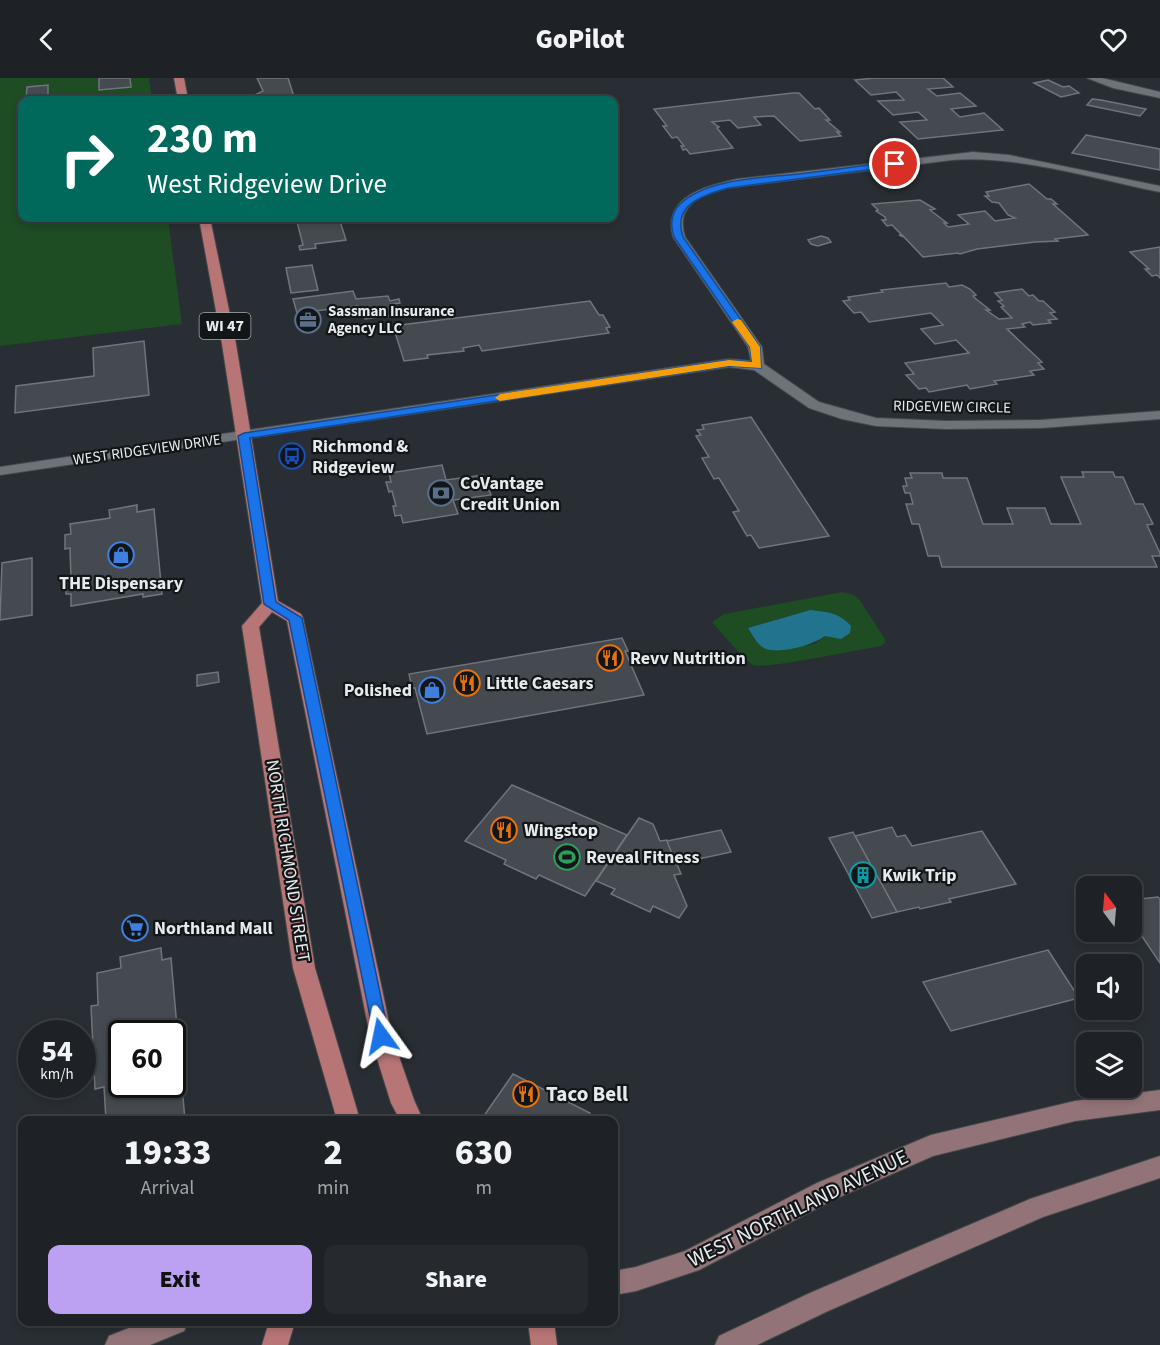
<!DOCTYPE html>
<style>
:root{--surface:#1e2226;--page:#262a2e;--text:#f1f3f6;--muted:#a1a4a7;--line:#3c3f43;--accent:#bca0f2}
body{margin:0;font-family:"Source Sans 3",sans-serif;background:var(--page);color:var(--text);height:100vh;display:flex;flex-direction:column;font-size:22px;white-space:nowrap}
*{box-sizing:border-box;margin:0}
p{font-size:20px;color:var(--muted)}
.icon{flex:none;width:33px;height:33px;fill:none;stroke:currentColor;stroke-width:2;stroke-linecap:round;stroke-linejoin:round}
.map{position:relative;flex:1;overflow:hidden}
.side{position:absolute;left:18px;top:1038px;width:600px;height:210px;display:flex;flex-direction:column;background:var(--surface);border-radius:12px;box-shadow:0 3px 9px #0003,0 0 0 2px var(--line)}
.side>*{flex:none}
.banner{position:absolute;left:18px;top:18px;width:600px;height:126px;border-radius:12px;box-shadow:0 3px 9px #0003,0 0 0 2px var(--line);background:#00695c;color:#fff;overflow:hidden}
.needle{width:39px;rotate:344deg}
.controls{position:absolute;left:1076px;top:798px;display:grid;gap:12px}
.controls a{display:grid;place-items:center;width:66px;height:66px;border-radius:12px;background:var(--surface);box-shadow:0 3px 9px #0003,0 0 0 2px var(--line);font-size:30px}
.speed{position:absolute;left:18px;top:942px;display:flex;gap:12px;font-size:30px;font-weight:700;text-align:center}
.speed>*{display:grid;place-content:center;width:78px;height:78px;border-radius:50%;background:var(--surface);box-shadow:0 3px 9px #0003,0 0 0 2px var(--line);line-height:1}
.speed small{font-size:15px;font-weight:400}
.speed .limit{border:3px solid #111;border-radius:9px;background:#fff;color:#111}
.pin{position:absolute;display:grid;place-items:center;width:51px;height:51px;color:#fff;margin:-26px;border:3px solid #fff;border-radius:50%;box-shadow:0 2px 6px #0007}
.me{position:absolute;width:66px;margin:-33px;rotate:348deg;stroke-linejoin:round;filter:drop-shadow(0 0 4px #0008)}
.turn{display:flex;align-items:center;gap:21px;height:126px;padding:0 30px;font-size:27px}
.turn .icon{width:78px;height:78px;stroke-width:2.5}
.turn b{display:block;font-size:42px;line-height:51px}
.eta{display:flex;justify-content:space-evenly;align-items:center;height:102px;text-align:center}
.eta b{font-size:36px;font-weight:800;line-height:42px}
.button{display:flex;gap:12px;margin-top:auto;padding:12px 30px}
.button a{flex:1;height:69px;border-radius:12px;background:var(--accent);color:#111;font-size:24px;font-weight:800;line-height:69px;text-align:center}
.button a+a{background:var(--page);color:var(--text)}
header{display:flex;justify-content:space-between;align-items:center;height:78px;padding:0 30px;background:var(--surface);font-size:27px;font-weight:800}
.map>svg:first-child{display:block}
.green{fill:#1e4c23;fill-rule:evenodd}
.water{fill:#22738d}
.building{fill:#444a4f;stroke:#6f757b;stroke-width:1.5;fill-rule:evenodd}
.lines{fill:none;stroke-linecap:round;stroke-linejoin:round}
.minor-casing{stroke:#44494d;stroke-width:2}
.secondary-casing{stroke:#44494d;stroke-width:2}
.primary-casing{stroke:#44494d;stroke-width:2}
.minor{fill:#6d7379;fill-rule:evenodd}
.secondary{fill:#927478;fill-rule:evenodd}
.primary{fill:#b87576;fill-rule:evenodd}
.route{fill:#1a73e8;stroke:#114b97;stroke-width:1.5}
.slow{fill:#f59e0b}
.labels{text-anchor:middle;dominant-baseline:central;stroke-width:4.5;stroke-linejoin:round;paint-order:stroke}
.far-poi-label{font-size:15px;font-weight:bold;fill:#e7eaed;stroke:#131618;text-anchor:start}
.far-street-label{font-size:15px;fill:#e7eaed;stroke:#131618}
.shield{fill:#131618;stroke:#a7aaad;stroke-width:1.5}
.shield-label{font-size:16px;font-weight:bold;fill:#e7eaed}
.poi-label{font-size:18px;font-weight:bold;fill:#e7eaed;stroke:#131618;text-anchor:start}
.street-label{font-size:18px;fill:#e7eaed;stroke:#131618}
.near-poi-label{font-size:21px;font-weight:bold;fill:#e7eaed;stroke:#131618;text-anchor:start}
.near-street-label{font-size:21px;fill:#e7eaed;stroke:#131618}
</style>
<header><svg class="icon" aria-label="back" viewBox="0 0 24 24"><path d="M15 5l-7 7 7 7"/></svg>GoPilot<svg class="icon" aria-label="heart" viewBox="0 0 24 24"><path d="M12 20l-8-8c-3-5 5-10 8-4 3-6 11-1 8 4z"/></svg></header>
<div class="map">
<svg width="1160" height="1267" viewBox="0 0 1160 1267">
<rect width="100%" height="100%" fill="#282e33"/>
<g class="green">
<path d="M0,0h149l3,22h-130v118h146l14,106 -182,22z"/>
<path d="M842,514l12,3 5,4 26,40v4l-4,3c-19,3 -118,24 -128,19 -7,-3 -34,-35 -41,-43l12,-8zM810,532l15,26 -11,8 -49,4 -10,-8 -7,-12z"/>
</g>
<path class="water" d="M810,532c16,2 29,2 41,16l-1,7 -9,6 -16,-3c-12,9 -44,18 -59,13 -9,-4 -13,-13 -18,-21z"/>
<g class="building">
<path d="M99,0h31l1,9 -32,3z"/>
<path d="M257,0h31l7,22 -39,-1 -1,-4 8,-4z"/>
<path d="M874,0h69l10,9 -25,2 9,7 23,-3 16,13 -25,3 9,8 24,-4 19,17 -85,9 -18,-17 27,-2 -9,-8 -25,3 -15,-14 26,-1 -8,-8 -25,3 -16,-15z"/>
<path d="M1048,2l15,7 6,-1 10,7 -18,4 -27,-14z"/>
<path d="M48,7v15h-22l1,-13z"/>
<path d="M793,15h6l16,16 4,-1 11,12h-4l14,12h-3l4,4 -41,5 -26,-25 -20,1 7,8 -23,3 -8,-8 -18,2 7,5 -2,1 16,20 -43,6 -4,-5 -3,1 -2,-4h3l-7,-9 -5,1 -9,-12h4l-13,-17z"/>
<path d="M1092,21l9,1 45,9 -6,7 -53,-11z"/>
<path d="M1086,57l74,14v21l-88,-17z"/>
<path d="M1029,106l18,15h4l6,5h-4l35,31 -33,4 3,2 -23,1 -58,7 -17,5 -2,-1 -35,4 -19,-20 -5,-2h3l-10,-10 -5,1 -5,-6h4l-1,-3 -9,-6 2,-1 -6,-6 48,-4 15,9 -5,1 17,13h-3l4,4 21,-3 -11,-9 13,-2 14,-2 10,10 20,-3 -7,-3 -9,-12 -7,-1 -7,-6h4l-3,-4z"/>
<path d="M296,140h43l7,22 -31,4 1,4 -16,2 -1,-4 4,-1z"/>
<path d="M821,158l7,2 3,4 -13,4 -7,-2 -3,-4z"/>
<path d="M1160,169v31l-3,-3 -5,1 -7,-7h4l-19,-17z"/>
<path d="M312,187l6,25 -27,3 -5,-25z"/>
<path d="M946,205l3,4 13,-2 8,4 6,6 -3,1 3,3 14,11h-4l13,9 13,-1 -11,-11 3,-1 -6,-5 4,-1 -7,-7 27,-4 7,7 4,-1 6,6h4l12,11 -5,1 7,6 -9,1 3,3 -18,2 -3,-3 -8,2 3,3 -18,2 35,33 -4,1 6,6 -14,2 4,4 -40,6 3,3 -27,5 -3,-4 -38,7 -3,-4 -7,1 -13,-14 8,-1 -9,-11 64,-10 -13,-13 -21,4 -14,-15 22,-4 -12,-12 -62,9 -8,-10 -7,1 -11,-12 7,-1 -2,-3 35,-5 -2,-2z"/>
<path d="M353,213l3,8 32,-3 2,5 9,-2 1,4 -9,1 3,11 -29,4 -4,-12 -3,-1 -61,7 -4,-14z"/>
<path d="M590,223l9,14h4l7,12 -4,1 3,5 -127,18 -3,-6 -16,3 1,3 -37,4 1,3 -24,3 -11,-35z"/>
<path d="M144,263l5,54 -134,18 1,-27 78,-10 -1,-28z"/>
<path d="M751,339l78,119 -70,12 -8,-13 -4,1 -14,-24 6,-1 -20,-33 -5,1 -12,-21 7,-1 -13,-21 5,-1 -4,-5 7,-1 -2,-4z"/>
<path d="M442,387l4,15 37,-5 8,20 -38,5 5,14 -55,9 -2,-8 -6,1 -2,-10h3l-4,-15 -3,1 -3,-10h5l-2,-9z"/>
<path d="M1082,394h31l2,5h8l12,27h8l10,20 -6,1 13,28v3h-8l5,11h-215l-3,-11h-11l-9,-32h-7l-6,-20h7l-3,-11h-5l-2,-7h4l-2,-8h7l-2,-5h32l1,5h24l16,46h30l-6,-16h38l6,16h30l-20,-47h23z"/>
<path d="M137,427v7l17,-3 8,85 -19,3v-3l-72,12v-12h-5v-14l5,-1 -1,-31 -5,1v-14l6,-1 -1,-10 40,-6 -1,-8z"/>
<path d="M32,480v57l-32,5 2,-57z"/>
<path d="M622,560l6,13h-3l19,44 -217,39 -12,-46h-3l-3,-14z"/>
<path d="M218,594l1,10 -22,4v-11z"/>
<path d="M512,707l115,50 -42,61 -46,-21 -3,4 -32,-15 2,-4 -41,-19z"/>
<path d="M639,740l14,6 7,17 7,-1 14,34 -7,1 13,31 -8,12 -26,-12 -3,6 -39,-18 4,-5 -19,-8z"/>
<path d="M892,749l5,10 8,-2 7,11 70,-15 34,53 -67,15 2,3 -31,7 -1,-2 -22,5 -42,-76z"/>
<path d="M721,752l10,22 -55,12 -9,-23z"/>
<path d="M853,754l2,4 42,76 -25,6 -43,-80z"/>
<path d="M1158,819l2,2v64l-29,-43v-20z"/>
<path d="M161,870l1,12 9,-2 14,162h-79l-2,-33 -9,2 -4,-83 7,-1 -1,-32 24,-5 -1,-11zM122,956h50v50h-50z"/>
<path d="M1048,872l31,48 -128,33 -28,-49z"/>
<path d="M513,996l77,39 -4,7h-105z"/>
</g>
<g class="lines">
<g class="minor-casing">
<g id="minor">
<path d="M1087,0h15l58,14v6l-47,-10z"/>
<path d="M973,74l36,3 151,31v6c-65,-13 -142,-37 -208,-32l-225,28c-27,8 -52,16 -42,49l77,110 2,17 55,38 57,16 70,3 95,-1 119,-9v8l-119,9 -95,1 -70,-3 -34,-7 -33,-11 -55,-38 -25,-3 -729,108v-8l729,-108 22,2 -3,-14 -75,-110c-11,-41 34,-51 64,-58z"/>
</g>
</g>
<g class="secondary-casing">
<g id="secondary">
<path d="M1160,1012v20l-85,11 -142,35 -98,43 -136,71 -63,21 -22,4v-24l22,-4 49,-16 132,-68 114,-48 144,-34z"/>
<path d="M1160,1078v22l-117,39 -215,94 -71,34h-42l4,-9 91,-43 220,-94z"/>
<path d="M144,1244h44l-4,9 -34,14h-45l4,-9z"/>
</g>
</g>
<g class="primary-casing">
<g id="primary">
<path d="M174,0h10l4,22h-10z"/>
<path d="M199,140h11l26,126 42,257 23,13 2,4 89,418 22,64 9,20h-23l-9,-17 -21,-67 -83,-415 -15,-9 -13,15 56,341 45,152h-23l-44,-152 -51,-342 20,-23 -40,-259z"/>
<path d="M269,1244h26l-7,23h-26z"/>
<path d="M528,1244h26l3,23h-26z"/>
</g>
</g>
<use href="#minor" class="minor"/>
<use href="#secondary" class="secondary"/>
<use href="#primary" class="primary"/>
</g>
<path class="route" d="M895,83l3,1v4l-170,22c-26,8 -56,16 -45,49l77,110 1,21 -32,-2 -479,72 26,164 26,16 87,418 -2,5 -6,3 -6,-3 -86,-421 -25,-16 -26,-168 6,-3 485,-73 23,2 -2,-15 -76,-110c-4,-12 -4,-23 6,-33 27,-26 84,-26 119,-30 32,-4 64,-8 96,-13z"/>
<path class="slow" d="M737,241l4,1 19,27 1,21 -32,-2 -229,35 -5,-3 5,-4 229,-34 23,2 -2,-15 -18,-25z"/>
<defs>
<g id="office-ring" transform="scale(1.35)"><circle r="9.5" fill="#131618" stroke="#5c6f8a" stroke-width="1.5"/><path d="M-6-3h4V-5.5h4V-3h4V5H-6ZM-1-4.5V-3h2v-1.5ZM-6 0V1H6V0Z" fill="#5c6f8a"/></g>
<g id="bus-ring" transform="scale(1.35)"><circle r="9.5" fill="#131618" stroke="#1a4fb4" stroke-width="1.5"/><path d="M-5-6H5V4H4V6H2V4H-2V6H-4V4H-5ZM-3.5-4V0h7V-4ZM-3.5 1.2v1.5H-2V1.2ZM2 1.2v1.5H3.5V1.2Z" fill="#1a4fb4"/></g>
<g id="bank-ring" transform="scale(1.35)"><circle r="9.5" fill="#131618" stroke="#5c6f8a" stroke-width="1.5"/><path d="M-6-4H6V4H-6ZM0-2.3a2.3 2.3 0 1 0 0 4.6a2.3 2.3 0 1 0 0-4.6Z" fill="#5c6f8a"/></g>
<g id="shop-ring" transform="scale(1.35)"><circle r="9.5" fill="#131618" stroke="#3f7fe0" stroke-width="1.5"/><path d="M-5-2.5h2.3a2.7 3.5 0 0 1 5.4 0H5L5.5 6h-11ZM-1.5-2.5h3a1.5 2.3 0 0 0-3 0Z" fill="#3f7fe0"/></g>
<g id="restaurant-ring" transform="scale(1.35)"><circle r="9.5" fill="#131618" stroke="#e8710a" stroke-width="1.5"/><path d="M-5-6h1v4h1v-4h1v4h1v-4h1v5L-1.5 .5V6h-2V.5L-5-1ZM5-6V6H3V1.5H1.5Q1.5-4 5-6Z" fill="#e8710a"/></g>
<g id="stadium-ring" transform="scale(1.35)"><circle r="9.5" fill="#131618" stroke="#2e9e5b" stroke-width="1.5"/><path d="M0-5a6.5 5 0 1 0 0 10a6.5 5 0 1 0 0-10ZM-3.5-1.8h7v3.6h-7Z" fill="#2e9e5b"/></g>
<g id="building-ring" transform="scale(1.35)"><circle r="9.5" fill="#131618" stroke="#0f9aa8" stroke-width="1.5"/><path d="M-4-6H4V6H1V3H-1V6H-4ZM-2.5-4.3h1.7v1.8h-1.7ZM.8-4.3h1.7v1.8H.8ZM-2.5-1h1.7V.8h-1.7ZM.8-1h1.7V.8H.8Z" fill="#0f9aa8"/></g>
<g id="supermarket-ring" transform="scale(1.35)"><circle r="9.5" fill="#131618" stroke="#3f7fe0" stroke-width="1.5"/><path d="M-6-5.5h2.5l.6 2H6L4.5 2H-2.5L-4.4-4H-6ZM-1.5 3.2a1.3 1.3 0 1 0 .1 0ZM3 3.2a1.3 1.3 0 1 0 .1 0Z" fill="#3f7fe0"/></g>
</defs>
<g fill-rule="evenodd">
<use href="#office-ring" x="308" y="242"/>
<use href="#bus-ring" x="292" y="378"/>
<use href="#bank-ring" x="441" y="415"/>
<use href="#shop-ring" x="121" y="477"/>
<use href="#restaurant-ring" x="610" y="580"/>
<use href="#restaurant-ring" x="467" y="605"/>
<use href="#shop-ring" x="432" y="612"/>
<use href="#restaurant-ring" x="504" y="752"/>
<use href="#stadium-ring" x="567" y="779"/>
<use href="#building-ring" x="863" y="797"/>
<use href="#supermarket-ring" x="135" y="850"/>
<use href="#restaurant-ring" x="526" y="1016"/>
</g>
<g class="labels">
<g class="far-poi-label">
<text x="328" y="233">Sassman Insurance<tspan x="328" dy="17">Agency LLC</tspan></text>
</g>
<g class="far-street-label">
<text transform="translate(952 329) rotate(1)">RIDGEVIEW CIRCLE</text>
<text transform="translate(147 372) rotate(-8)">WEST RIDGEVIEW DRIVE</text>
</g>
<rect class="shield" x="199.5" y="235" width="51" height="26" rx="4.5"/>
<g class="shield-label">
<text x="225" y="248">WI 47</text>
</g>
<g class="poi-label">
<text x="312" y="368">Richmond &amp;<tspan x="312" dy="21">Ridgeview</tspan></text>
<text x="460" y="405">CoVantage<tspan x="460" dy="21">Credit Union</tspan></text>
<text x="121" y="505" text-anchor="middle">THE Dispensary</text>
<text x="630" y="580">Revv Nutrition</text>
<text x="486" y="605">Little Caesars</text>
<text x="412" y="612" text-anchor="end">Polished</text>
<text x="524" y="752">Wingstop</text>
<text x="586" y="779">Reveal Fitness</text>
<text x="882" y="797">Kwik Trip</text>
<text x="154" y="850">Northland Mall</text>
</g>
<g class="street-label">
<text transform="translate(288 783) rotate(81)">NORTH RICHMOND STREET</text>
</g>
<g class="near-poi-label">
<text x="546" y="1016">Taco Bell</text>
</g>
<g class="near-street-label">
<text transform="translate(798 1130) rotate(-26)">WEST NORTHLAND AVENUE</text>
</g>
</g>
</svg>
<div class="controls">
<a><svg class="needle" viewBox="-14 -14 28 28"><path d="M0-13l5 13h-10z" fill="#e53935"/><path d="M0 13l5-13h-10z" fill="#a1a4a7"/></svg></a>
<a><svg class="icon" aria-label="sound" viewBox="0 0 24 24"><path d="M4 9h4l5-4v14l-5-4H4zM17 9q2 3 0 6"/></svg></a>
<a><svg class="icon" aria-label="layers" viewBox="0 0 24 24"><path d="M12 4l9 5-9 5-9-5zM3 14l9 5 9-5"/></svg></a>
</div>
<div class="speed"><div>54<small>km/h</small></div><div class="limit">60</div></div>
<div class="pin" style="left:895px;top:86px;background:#d93025"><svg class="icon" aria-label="arrive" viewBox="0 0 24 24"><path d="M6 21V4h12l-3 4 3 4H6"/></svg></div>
<svg class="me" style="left:381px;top:958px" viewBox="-20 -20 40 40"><path d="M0-17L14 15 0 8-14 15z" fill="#1a73e8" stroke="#fff" stroke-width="4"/></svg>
<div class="banner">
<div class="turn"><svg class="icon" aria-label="right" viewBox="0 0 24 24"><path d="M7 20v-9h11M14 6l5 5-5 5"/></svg><div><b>230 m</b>West Ridgeview Drive</div></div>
</div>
<section class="side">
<div class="eta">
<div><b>19:33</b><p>Arrival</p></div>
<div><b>2</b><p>min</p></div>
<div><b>630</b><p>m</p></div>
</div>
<div class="button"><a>Exit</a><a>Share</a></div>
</section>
</div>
